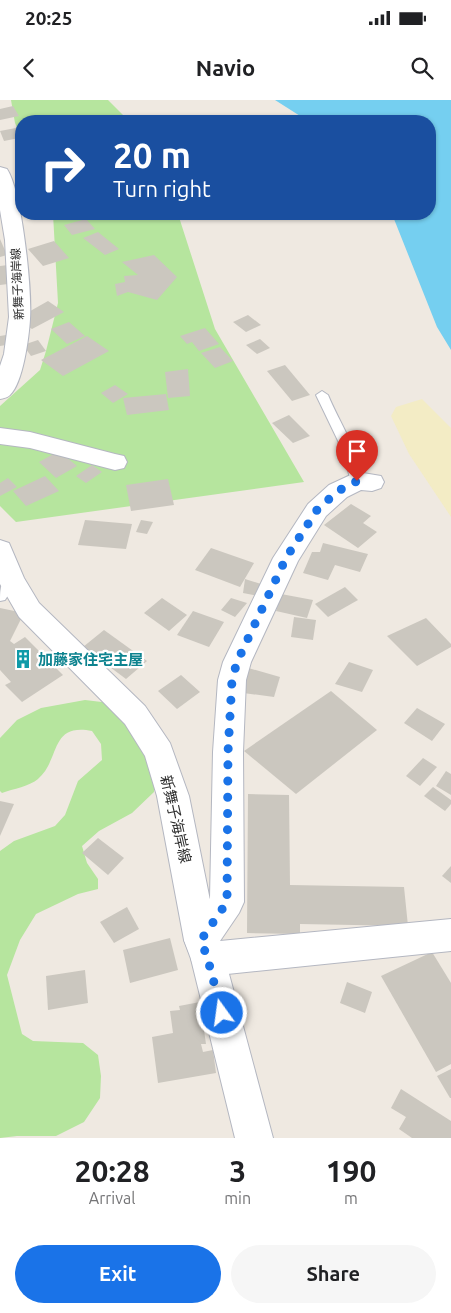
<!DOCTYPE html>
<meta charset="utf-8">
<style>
:root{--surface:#fff;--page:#f6f6f6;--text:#202124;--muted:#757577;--accent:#1a73e8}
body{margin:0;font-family:Ubuntu,"Noto Sans JP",sans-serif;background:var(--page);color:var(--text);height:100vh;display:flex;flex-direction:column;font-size:19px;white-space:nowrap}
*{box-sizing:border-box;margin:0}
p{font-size:16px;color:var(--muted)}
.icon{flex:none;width:28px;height:28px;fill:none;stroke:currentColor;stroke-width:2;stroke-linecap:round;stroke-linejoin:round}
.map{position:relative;height:1038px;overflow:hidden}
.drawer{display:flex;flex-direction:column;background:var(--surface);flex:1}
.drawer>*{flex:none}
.banner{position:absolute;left:15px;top:15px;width:421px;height:105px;border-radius:20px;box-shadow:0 1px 4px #0004;background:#1a4fa0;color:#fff;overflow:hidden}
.pin{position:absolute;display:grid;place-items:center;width:42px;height:42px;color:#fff;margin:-51px -21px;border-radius:50% 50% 50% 0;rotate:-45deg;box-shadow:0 0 5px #0007}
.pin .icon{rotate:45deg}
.me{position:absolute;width:55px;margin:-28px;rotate:346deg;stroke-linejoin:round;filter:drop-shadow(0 0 4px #0008)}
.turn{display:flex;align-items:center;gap:18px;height:105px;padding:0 15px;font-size:22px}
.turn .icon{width:65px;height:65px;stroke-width:2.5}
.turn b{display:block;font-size:35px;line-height:42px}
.eta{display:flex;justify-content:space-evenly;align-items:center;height:85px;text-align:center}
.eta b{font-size:30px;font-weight:700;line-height:35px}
.action{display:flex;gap:10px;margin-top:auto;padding:10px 15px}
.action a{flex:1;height:58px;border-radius:30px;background:var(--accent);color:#fff;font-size:20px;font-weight:700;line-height:58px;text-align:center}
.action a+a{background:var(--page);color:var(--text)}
.status{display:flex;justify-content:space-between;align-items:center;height:35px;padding:0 25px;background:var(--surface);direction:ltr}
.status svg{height:14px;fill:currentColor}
header{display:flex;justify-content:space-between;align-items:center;height:65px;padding:0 15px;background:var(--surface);font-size:22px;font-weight:700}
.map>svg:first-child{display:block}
.green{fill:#b6e59e}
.sand{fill:#f3ecc5}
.water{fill:#75cff0}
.building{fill:#cbc7bf}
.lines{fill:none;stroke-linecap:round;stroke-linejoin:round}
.service-casing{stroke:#b4b7c1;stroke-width:2}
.minor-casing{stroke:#b4b7c1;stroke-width:2}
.secondary-casing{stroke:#b4b7c1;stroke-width:2}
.service{fill:#fff;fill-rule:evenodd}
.minor{fill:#fff;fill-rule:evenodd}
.secondary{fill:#fff;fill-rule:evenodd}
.route{stroke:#1a73e8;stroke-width:9;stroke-dasharray:0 16.2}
.labels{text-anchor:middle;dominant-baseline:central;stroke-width:4.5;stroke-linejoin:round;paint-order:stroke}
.far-street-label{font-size:12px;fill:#2e2e2e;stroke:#fff}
.culture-label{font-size:15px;font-weight:bold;fill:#0d838f;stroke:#fff;text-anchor:start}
.street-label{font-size:15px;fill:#2e2e2e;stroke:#fff}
</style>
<div class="status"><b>20:25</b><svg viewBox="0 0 49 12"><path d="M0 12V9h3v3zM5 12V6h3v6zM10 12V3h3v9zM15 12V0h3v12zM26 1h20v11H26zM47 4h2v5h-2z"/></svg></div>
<header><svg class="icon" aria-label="back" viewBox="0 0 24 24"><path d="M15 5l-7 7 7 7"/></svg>Navio<svg class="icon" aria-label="search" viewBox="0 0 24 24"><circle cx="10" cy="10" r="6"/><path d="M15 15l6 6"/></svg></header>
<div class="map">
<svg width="451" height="1038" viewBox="0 0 451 1038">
<rect width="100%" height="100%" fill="#efe9e1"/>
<g class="green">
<path d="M11,0h97l21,21h-108v16l-6,-14z"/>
<path d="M53,114h125l37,115 89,153 -288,40 -16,-16v-100l40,-36 6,-19 12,-48z"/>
<path d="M85,600l25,3 30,33 15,41 -1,15 -22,21 -33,18 -17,15 5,17 11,16v10l-20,5 -42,20 -16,26 -13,35 15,59 11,7 50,2 15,12 3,21 -1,22 -16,24 -28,14h-39l-17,2v-287l14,-10 41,-15 10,-11 13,-34 24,-21 -1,-16 -9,-13c-43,-8 -31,28 -54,48 -8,7 -25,10 -36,14l-2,-2v-53l17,-18 24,-12z"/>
</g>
<path class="sand" d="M422,299l29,29v89l-42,-63 -18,-38 5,-9z"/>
<path class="water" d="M275,0h176v250l-14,-23 -45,-113h38v-93h-122z"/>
<g class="building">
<path d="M13,6l6,10 -19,4v-11z"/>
<path d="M21,27v5h-4l2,6 -15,3 -4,-10z"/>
<path d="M86,119l9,10 -23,6 -8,-10z"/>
<path d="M98,132l21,17 -14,6 -22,-17z"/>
<path d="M0,139l7,16 -7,2z"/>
<path d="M54,141l15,17 -26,8 -15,-17z"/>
<path d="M154,155l23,22 -20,23 -29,-8 -11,4 -2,-12 10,-2 -1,-6 14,-1 -16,-13z"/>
<path d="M8,165v19l-8,1v-19z"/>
<path d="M48,201l16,11 -32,17 -10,-7 9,-4 -6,-4z"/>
<path d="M248,215l13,10 -15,7 -13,-10z"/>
<path d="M69,222l16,14 -18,8 -16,-15z"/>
<path d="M205,228l14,16 -20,7 -7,-9 -5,2 -7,-8z"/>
<path d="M6,235v10l-6,1v-10z"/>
<path d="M87,236l22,15 -46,25 -22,-16z"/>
<path d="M260,239l10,9 -13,6 -11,-9z"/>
<path d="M38,240l8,11 -15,5 -8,-11z"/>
<path d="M220,247l13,14 -18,7 -14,-15z"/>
<path d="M285,265l25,30 -18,6 -25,-30z"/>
<path d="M188,269l2,27 -22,2 -3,-26z"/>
<path d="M115,285l13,9 -15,9 -12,-10z"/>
<path d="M166,294l3,16 -42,5 -4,-17z"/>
<path d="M289,315l21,21 -17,7 -21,-20z"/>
<path d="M59,351l18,15 -21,12 -17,-16z"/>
<path d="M92,365l10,7 -16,11 -10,-7z"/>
<path d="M45,376l14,15 -33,15 -13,-15z"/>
<path d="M8,378l9,9 -17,9v-13z"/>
<path d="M168,379l6,26 -43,6 -5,-26z"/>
<path d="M351,404l20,12 -8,7 14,9 -19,16 -34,-23z"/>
<path d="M85,420l47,4 -6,25 -48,-4z"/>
<path d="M141,420l12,2 -6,12 -11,-2z"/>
<path d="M323,443l45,11 -8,18 -25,-7 -7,15 -25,-7 9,-21h8z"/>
<path d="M211,448l43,15 -14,24 -45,-17z"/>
<path d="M245,479l19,6 -5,11 -16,-3z"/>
<path d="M345,487l13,13 -30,17 -13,-13z"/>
<path d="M281,494l32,6 -6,18 -31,-7z"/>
<path d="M162,498l25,17 -18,16 -25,-18z"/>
<path d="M231,498l16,5 -12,14 -14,-7z"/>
<path d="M0,508l24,5 -14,28 4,3 11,-7 38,38 -41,27 -17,-17 6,-3 -11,-12z"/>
<path d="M193,511l31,11 -15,25 -32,-12z"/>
<path d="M294,517l22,3 -3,20 -22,-3z"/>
<path d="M426,518l25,26v3l-34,19 -30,-30z"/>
<path d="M104,530l43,31 -21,18 -43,-32z"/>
<path d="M349,562l24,8 -11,22 -27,-8z"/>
<path d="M245,567l35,10 -6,20 -38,-5z"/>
<path d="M181,575l19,17 -23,17 -19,-18z"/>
<path d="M331,591l46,39 -81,64 -52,-43z"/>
<path d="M417,608l28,16 -13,17 -28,-18z"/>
<path d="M423,658l14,9 -17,19 -14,-10z"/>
<path d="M446,671l5,3v21l-15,-9z"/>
<path d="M433,687l18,13v4l-6,7 -21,-15z"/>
<path d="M248,694l41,1 1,90 114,2 4,39 -108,-2v10l-53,-1z"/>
<path d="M0,701l14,3 -14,32z"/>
<path d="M98,738l26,20 -16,17 -26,-22z"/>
<path d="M451,766v17l-9,-7z"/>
<path d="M127,807l12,22 -25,14 -14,-21z"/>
<path d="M170,838l8,32 -48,13 -7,-33z"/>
<path d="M432,852l19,31v81l-15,8 -55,-96z"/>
<path d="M85,870l3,33 -40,7 -2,-34z"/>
<path d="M347,882l25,10 -7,21 -25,-10z"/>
<path d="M200,902l6,42h-5l2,8 10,-2 3,23 -58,10 -6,-46 21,-4 -3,-22 10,-1 -1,-4z"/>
<path d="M451,969v29h-1l-13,-22z"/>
<path d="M401,989l50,32v17h-39l-13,-9 7,-12 -15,-9z"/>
</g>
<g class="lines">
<g class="service-casing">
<g id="service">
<path d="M322,291l6,4c12,29 30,54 35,86l-2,3h-8l-2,-3 -10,-34 -25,-52z"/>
<path d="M11,475l5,1 2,4 -13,20 -5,1c0,-10 0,-22 11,-26z"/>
</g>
</g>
<g class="minor-casing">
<g id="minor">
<path d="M0,328l30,4 85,22 9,2 3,6 -3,6 -9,2 -85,-22 -30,-4z"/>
<path d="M357,372l24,4 3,6 -3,6 -9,3 -11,-1 -14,7 -21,19 -28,45 -47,101 -5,18 -3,72 1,150 -5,11 -19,28 231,-22v32l-243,25 -12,-5 -5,-12 2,-6 -4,-1 -5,-12 5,-12 21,-30 3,-146 5,-72 5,-18 50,-104 35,-54 21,-19z"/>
</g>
</g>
<g class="secondary-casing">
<g id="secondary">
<path d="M0,67l7,2c15,22 25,121 23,150 -1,18 -7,64 -20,76 -3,3 -6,3 -10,4v-33l4,-12 5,-37 -4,-77 -5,-30z"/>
<path d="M0,440l9,3 15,35 15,25 106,103 25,37 19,53 29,144 7,19 48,179h-38l-44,-179 -7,-19 -27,-144 -12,-40 -20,-32 -106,-107 -19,-33z"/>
</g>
</g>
<use href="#service" class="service"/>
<use href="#minor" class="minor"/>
<use href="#secondary" class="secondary"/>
</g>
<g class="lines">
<path class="route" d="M222,913l-14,-53 -7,-20 26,-38 1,-150 4,-72 5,-18 49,-104 31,-48 21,-19 19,-10"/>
</g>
<defs>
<g id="building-bare" transform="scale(1.5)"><path d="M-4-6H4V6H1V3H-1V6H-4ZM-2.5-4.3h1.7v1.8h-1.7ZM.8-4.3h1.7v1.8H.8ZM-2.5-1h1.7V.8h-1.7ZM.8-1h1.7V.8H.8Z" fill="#0f9aa8" stroke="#fff" stroke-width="2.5" paint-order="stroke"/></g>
</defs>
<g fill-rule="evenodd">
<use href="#building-bare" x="23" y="559"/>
</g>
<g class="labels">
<g class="far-street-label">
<text transform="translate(17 184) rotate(-93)">新舞子海岸線</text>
</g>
<g class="culture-label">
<text x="38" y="559">加藤家住宅主屋</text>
</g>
<g class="street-label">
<text transform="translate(176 719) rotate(77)">新舞子海岸線</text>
</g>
</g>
</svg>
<div class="pin" style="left:357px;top:381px;background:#d93025"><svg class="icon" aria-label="arrive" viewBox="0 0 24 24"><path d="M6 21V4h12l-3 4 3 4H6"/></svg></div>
<svg class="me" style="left:222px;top:913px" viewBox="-20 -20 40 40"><circle r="17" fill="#1a73e8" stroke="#fff" stroke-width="3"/><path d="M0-11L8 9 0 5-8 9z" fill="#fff"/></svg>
<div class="banner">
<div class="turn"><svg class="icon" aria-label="right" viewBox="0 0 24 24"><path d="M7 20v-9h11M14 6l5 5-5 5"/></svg><div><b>20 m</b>Turn right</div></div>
</div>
</div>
<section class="drawer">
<div class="eta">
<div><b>20:28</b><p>Arrival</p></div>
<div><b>3</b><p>min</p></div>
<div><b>190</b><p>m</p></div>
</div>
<div class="action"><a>Exit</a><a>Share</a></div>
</section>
